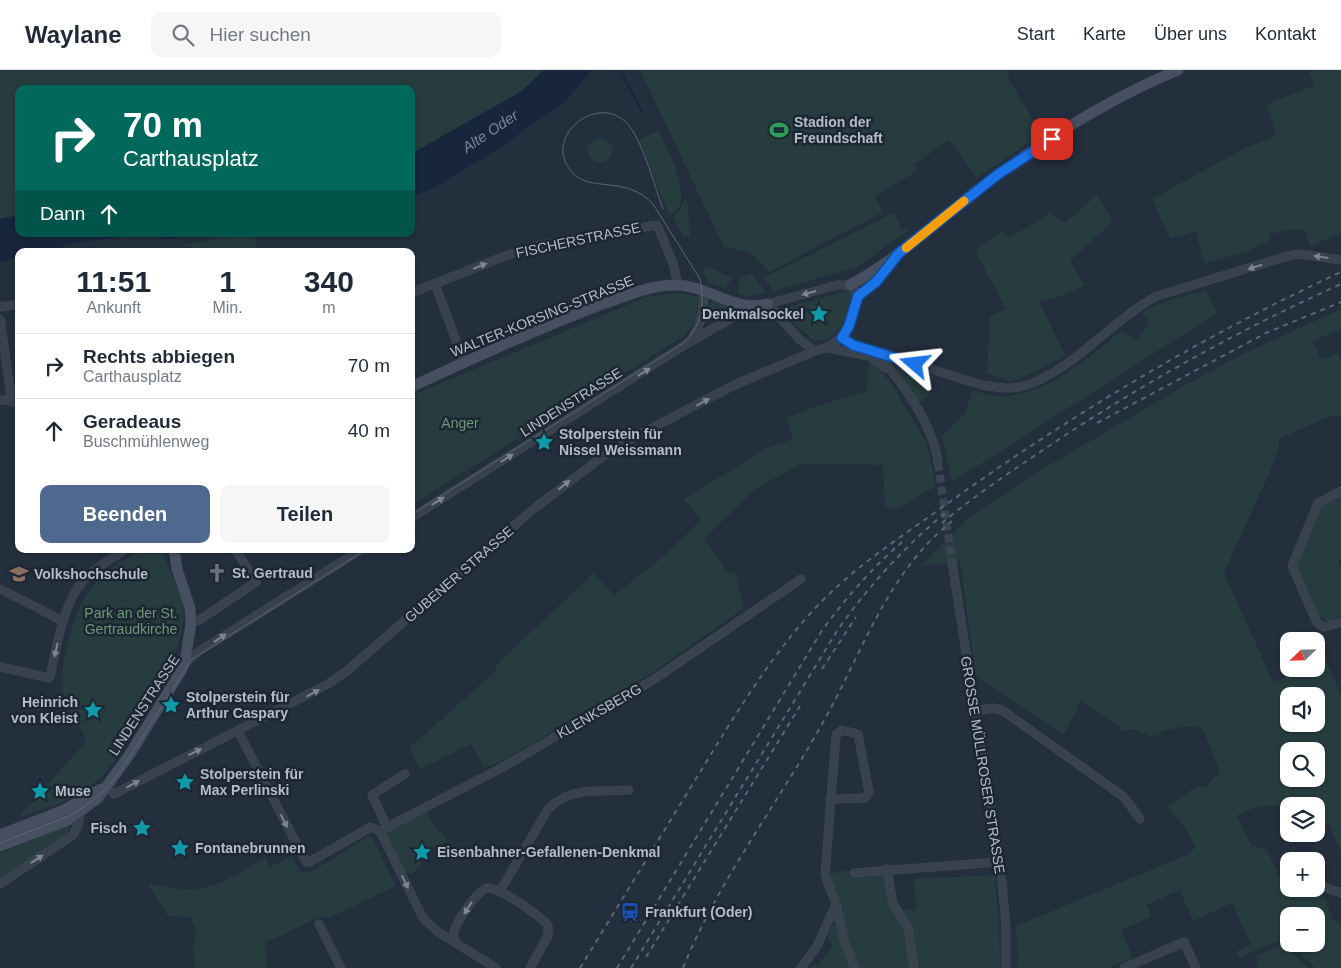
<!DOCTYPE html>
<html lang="de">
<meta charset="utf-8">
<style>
:root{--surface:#fff;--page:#f6f6f7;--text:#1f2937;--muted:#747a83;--line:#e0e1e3;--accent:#4f688e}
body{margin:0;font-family:Helvetica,sans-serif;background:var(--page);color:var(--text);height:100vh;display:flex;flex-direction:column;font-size:19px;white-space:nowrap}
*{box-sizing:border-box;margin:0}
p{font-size:16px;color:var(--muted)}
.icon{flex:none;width:28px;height:28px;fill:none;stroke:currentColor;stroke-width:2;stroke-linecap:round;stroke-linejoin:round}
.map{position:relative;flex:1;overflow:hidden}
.drawer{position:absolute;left:15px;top:178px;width:400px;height:305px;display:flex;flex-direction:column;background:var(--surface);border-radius:10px;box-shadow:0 1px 4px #0004}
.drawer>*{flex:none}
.hud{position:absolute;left:15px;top:15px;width:400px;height:152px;border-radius:10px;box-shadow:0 1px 4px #0004;background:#00695c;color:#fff;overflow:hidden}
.needle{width:32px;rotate:247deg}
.controls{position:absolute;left:1280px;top:562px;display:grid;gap:10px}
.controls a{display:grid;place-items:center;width:45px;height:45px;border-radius:10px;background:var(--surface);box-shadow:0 1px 4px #0004;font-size:25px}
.pin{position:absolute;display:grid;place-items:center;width:42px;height:42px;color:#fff;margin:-21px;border-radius:10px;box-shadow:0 2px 8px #0006}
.me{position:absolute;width:55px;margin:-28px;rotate:287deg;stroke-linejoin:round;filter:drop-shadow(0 0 4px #0008)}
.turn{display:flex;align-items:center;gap:18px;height:105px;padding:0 25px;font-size:22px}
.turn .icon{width:65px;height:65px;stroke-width:2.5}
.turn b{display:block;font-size:35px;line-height:42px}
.then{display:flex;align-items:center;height:48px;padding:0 25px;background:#0003;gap:10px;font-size:19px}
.eta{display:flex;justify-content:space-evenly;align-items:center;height:85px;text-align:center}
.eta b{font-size:30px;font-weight:600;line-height:35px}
.button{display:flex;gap:10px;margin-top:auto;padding:10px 25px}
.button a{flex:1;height:58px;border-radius:10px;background:var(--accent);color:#fff;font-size:20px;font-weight:600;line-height:58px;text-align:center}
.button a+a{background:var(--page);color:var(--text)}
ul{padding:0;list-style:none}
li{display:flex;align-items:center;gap:15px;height:65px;padding:0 25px;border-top:1px solid var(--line)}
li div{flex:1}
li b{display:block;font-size:19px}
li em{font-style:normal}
header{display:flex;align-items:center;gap:30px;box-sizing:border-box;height:70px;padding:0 25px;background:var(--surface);border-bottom:1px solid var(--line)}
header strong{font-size:24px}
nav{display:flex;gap:28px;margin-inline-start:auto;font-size:18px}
.search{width:350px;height:45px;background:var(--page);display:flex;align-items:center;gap:12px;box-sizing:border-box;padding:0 18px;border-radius:10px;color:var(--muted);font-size:19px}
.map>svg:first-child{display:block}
.green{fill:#263c3f;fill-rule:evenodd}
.water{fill:#17263c}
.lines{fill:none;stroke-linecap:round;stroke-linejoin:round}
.stream{stroke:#17263c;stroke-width:2}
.street-tunnel{stroke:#3a4453;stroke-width:8;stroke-dasharray:8 4;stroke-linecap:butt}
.street-casing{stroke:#414a57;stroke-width:9}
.secondary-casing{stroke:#414a57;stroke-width:11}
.street{stroke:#38414e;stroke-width:8}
.secondary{stroke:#465061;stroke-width:10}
.tram{stroke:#5a6575;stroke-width:1}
.rail{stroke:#5a6575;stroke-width:2;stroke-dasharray:5 5;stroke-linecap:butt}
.oneway{fill:#7c8592}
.route-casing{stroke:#114b97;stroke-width:12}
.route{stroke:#1a73e8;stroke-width:9}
.slow{stroke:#f59e0b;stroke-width:9}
.labels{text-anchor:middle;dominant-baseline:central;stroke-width:5;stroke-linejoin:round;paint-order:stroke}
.poi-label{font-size:14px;font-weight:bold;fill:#b4bcc9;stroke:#1d2633;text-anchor:start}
.street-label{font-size:14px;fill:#b4bcc9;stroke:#1d2633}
.park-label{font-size:14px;fill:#6b9a76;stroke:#1d2633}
.water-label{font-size:15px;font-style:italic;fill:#6d86a8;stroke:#1d2633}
</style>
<header>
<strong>Waylane</strong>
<div class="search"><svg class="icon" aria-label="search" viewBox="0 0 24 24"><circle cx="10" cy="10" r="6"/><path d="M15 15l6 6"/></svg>Hier suchen</div>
<nav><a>Start</a><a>Karte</a><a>Über uns</a><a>Kontakt</a></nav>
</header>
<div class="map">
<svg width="1341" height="898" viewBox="0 0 1341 898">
<rect width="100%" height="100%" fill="#242f3e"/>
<g class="green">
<path d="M0,0h544l-22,21 -111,63v-65h-392v126l-19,4z"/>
<path d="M640,0h368l1,10 33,54 -65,44 -28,-38 -34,24 3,6 -43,27 8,15 -114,60 -20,-20 -25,-5z"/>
<path d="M1315,0h26v163l-31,13 -5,-16h-17l-18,4v6l-20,10 -45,14 -10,-33 -25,8 -18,-40 93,-51 31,-12 -9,-32 47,-18 -5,-14z"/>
<path d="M659,60c7,17 40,76 10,85l-30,-75z"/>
<circle cx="600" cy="80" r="12"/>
<path d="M1097,125l16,26 -43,40 15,24 -26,12 -20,5 26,53 -28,16 -27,11 -23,-9 3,-56 16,-8 -31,-58 28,-21 7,8 39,-25 15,10z"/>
<path d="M685,128l3,9 2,30h-6l-11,-19 8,-10z"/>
<path d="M894,143l8,17 6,-3 1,3 -52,37 -83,24 -10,-13z"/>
<path d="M236,164h18l3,17h-64l-1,-4 -10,-1z"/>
<path d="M709,197l23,11 -7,11 -16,-6 -7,-12z"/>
<path d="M751,203l15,19 -19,5 -10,-4 2,-14z"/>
<path d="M848,220l4,7c-5,19 -13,46 -38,44l-29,-25 1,-8z"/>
<path d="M1206,220l11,23 -265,169 -10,-46 23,-23 7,-22c8,1 16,4 23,5 48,3 92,-37 126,-65l15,9 14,-17 -6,-7v-5l28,-12z"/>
<path d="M678,223l22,4 -6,26 -11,14 -272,168v-109l235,-99z"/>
<path d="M713,230l19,7 -27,16 3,-17z"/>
<path d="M1341,239v20l-28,12 8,19 17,-7 3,8v55h-11l-51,23v9l-11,28 -44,97 49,109 31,-13h12v-5l10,-4 15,36v157l-12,-29 -13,5v-23h-57l-22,9 14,30 16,5 13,28 9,4v7h15l21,10 8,21 8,3v45h-26l-32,-29 -44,19 -2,-7 14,-6 -19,-42 -39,18 -13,-31 -34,15 6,12 -31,13 12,28 -24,10h-91l-2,-42 173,-72 7,-7 -15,-25 -15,-15 31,-21 8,1 15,-15 -17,-42 -5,-4 -17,1 -21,5 2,5 -7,-3 -1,4 -20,-9 -13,2 -1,-4 -40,-26 -4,11 -13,23 -87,-59 -16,-115 -39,5 45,-46 65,-44 156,-92 58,-31zM1289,626h27v28h-27zM1289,681h27v28h-27zM1289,846h27v28h-27z"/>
<path d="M869,291l21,20 37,62 9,43 -41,24 -10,-4 -2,-41 -82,-1 -46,25 -51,50 23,32 9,3 8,34 -92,65 -148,87 -20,8 -13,-24 -51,25 -11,-21 88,-78 -2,-4 99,-93 20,22 49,-38 38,-37 -17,-21 83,-51 26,-9 -6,-21 27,-11 53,-16z"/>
<path d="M898,296l36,10 -6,21 -10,6 -21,-31z"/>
<path d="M1341,425v63l-3,2 3,8v48l-13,6 -7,-5 -3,1 -21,-47v-6l22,-57z"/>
<path d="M146,479h13l4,4 20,50 1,17 -9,33c-13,8 -14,13 -12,28 -21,35 -45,89 -81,111 -19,12 -39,16 -59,25l-2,-3 63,-70 1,-8c-10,-16 -23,-36 -23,-56 0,-24 14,-72 28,-91 14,-18 36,-30 56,-40z"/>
<path d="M425,739l8,15 14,16 -12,11 -5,-4 -13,1 -1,8 6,8 -12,11 -4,-4 -2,2 -22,-41z"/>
<path d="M66,755h3l-1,9 -68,45v-25z"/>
<path d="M368,767l5,2 23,47 -69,33 -5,-3 -57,27 2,25h-71l-3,-20 3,-19 -6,-12 -22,-1 -18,-29 -1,-4c55,15 70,1 116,-25l5,9 22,-11 9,17 13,-3z"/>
<path d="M848,800l2,8 34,-2 6,30 15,22 6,40h-52c-13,-31 -20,-63 -30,-94z"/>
<path d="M995,805l4,50 1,43h-83l-6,-45 -11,-13 17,-1 -4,-30z"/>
<path d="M832,856h4l15,42h-41l3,-4 5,2 16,-21 -7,-5z"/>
<path d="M1284,873l24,25h-50l-2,-12z"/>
</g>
<g class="water">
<path d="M544,0h48l-26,30 -69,50 -67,40 -19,7v-43l111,-63z"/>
<path d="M19,145v19h186l-43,5 -16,-4 -60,6 -42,10h-25v6l-19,6v-44z"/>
</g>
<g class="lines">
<path class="stream" d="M620,0l22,42"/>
<path class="street-tunnel" d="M938,393l14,99"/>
<g class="street-casing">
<g id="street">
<path d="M435,214l29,78"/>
<path d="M411,223l94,-37 35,-11 117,-20 16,38 5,22"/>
<path d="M0,237l19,-3"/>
<path d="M0,249l12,83"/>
<path d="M842,268l11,7 129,40c14,2 28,5 42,1 52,-17 86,-65 133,-90l127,-39 16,-3 41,6"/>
<path d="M690,271c11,-14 14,-33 14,-50"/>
<path d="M828,278l41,8 16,12"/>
<path d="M876,283c25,27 58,73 62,110"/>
<path d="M0,330l19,1"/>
<path d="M1341,421l-23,12 -26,63 25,57 7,4 17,-5"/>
<path d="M411,448l277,-175 49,-28 6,-8"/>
<path d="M952,492l50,321 4,42v43"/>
<path d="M0,519l63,32"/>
<path d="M191,553l10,-4 55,-37 -21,-33"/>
<path d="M185,594l13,-12 164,-103"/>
<path d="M0,597l50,11c6,-28 13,-75 33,-97 12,-13 29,-23 43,-32"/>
<path d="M975,641l18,-3 9,2 122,87 16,22"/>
<path d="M238,661l68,131h3l62,-35 9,4 43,87 15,14 58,36"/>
<path d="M106,715l8,9 214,-110 20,-14 183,-159 71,-54 33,-20 99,-52 81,-34c32,-7 33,-28 43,-55l-8,-11h-13l-69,19 31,35 16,12"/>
<path d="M830,729l35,-1 4,-6 -11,-58 -16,-4 -6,5 -11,140 11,29 8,36 11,28"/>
<path d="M387,757l-15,-32 33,-21"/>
<path d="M380,761l123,-64 150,-87 148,-101"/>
<path d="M887,799l6,35 15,23 6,41"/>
<path d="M854,803l144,-11"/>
<path d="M0,814l73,-49 5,-10 2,-12"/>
<path d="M1316,814l25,9"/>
<path d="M500,821l48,-82c24,-24 51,-16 81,-19"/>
<path d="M319,854l22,44"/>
<path d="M457,874c-2,-4 -4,-7 -3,-11 1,-10 25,-45 34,-45 11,-1 52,28 60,37v11l-18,32"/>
<path d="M801,898l16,-22 19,-42"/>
<path d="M1124,898l60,-26 12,26"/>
</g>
</g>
<g class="secondary-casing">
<g id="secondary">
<path d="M850,215c46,-25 84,-61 125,-93 62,-48 131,-92 203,-122"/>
<path d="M858,226l18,-14 15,-18"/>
<path d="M411,317c62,-29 125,-58 189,-82 24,-8 48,-19 73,-20 36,-1 56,27 95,19"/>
<path d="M0,765l62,-24 39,-22"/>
<path d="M0,776l68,-26 30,-22 32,-44 51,-83 4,-9 6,-39 -1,-15 -13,-39 -3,-20"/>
</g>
</g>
<use href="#street" class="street"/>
<use href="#secondary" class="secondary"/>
<g class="tram">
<path d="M411,445l271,-171c20,-16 23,-41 18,-65l-47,-75c-28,-30 -64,-10 -82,-33 -30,-36 31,-82 59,-44 13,17 25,60 33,82"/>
<path d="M0,773l69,-27 15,-9 22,-18 16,-20 70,-110 175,-110"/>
</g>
<g class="rail">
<path d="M1097,353l169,-90 75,-31"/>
<path d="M942,453c32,-27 67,-50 101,-73 95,-64 194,-119 298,-166"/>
<path d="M822,599l34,-52"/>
<path d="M646,887l154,-251"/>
<path d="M580,898c38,-62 76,-124 114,-186 35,-57 69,-115 114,-166 42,-47 85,-73 136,-110 125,-90 257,-169 397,-234"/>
<path d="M617,898l204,-336c24,-33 50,-63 81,-90"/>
<path d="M631,898l206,-337c31,-44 66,-83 108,-118"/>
<path d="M683,898c35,-87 94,-163 139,-244 41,-72 64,-150 130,-203"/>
</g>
</g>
<defs><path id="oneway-solid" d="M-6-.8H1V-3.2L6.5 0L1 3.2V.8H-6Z" transform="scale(1.25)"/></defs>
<g class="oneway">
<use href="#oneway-solid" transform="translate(1321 187) rotate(-172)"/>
<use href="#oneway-solid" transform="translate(480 196) rotate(-22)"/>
<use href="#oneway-solid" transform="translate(1255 197) rotate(163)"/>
<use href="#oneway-solid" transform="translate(809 223) rotate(165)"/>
<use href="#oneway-solid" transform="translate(644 302) rotate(-32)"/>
<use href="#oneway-solid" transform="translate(703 332) rotate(-28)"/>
<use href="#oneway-solid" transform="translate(507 388) rotate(-32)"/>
<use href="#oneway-solid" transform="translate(564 415) rotate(-38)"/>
<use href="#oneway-solid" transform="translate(438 431) rotate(-32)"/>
<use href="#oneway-solid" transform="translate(220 568) rotate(-33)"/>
<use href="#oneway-solid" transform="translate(56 580) rotate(103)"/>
<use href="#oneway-solid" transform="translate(313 623) rotate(-28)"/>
<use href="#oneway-solid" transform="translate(195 682) rotate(-26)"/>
<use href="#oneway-solid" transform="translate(133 714) rotate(-28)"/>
<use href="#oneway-solid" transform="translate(284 751) rotate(63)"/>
<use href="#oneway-solid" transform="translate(37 789) rotate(-34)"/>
<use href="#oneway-solid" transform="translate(405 812) rotate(64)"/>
<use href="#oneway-solid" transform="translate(468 838) rotate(122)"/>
</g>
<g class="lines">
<g class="route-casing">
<path id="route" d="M915,294l-62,-19 -11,-7 7,-12 9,-30 18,-14 23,-29 98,-78 55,-36"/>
</g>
<use href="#route" class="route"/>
<path class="slow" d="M906,178l58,-47"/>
</g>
<defs>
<g id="stadium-bare" transform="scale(1.5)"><path d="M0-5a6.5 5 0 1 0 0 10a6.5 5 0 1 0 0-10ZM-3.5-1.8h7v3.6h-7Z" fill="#2e9e5b" stroke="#1d2633" stroke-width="2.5" paint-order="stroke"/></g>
<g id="sight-bare" transform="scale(1.5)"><path d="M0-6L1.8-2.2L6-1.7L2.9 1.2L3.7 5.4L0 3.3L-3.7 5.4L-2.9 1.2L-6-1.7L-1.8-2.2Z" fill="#0f9aa8" stroke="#1d2633" stroke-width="2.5" paint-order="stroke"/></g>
<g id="church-bare" transform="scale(1.5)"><path d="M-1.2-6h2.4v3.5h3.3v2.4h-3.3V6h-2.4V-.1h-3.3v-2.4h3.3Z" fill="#6b7280" stroke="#1d2633" stroke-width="2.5" paint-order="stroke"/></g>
<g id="university-bare" transform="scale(1.5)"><path d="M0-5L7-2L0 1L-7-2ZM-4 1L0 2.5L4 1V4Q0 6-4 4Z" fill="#8d6e63" stroke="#1d2633" stroke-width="2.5" paint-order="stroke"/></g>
<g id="station-bare" transform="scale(1.5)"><path d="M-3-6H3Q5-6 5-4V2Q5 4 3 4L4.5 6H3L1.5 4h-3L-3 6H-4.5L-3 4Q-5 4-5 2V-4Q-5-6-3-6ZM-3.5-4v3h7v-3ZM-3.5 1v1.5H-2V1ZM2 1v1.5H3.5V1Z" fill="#1a4fb4" stroke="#1d2633" stroke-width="2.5" paint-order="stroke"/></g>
</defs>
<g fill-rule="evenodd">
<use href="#stadium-bare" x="779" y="60"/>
<use href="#sight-bare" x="819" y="244"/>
<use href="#sight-bare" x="544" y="372"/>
<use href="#church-bare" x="217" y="503"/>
<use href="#university-bare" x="19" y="504"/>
<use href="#sight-bare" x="171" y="635"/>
<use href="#sight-bare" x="93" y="640"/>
<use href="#sight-bare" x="185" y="712"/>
<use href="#sight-bare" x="40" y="721"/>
<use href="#sight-bare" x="142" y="758"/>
<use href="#sight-bare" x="180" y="778"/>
<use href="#sight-bare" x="422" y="782"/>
<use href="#station-bare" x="630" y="842"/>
</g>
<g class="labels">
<g class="poi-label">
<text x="794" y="52">Stadion der<tspan x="794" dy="16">Freundschaft</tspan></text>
<text x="804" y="244" text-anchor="end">Denkmalsockel</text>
<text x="559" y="364">Stolperstein für<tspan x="559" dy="16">Nissel Weissmann</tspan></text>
<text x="232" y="503">St. Gertraud</text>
<text x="34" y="504">Volkshochschule</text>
<text x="186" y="627">Stolperstein für<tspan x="186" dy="16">Arthur Caspary</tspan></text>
<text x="78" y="632" text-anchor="end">Heinrich<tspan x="78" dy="16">von Kleist</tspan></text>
<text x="200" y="704">Stolperstein für<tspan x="200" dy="16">Max Perlinski</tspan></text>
<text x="55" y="721">Muse</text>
<text x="127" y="758" text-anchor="end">Fisch</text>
<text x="195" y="778">Fontanebrunnen</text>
<text x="437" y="782">Eisenbahner-Gefallenen-Denkmal</text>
<text x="645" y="842">Frankfurt (Oder)</text>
</g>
<g class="street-label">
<text transform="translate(578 170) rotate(-12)">FISCHERSTRASSE</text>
<text transform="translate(542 246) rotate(-22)">WALTER-KORSING-STRASSE</text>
<text transform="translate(571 332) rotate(-32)">LINDENSTRASSE</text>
<text transform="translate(459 504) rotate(-41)">GUBENER STRASSE</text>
<text transform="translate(144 635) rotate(-57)">LINDENSTRASSE</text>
<text transform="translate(599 641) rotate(-30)">KLENKSBERG</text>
<text transform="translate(983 695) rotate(81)">GROSSE MÜLLROSER STRASSE</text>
</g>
<g class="park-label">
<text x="460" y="353">Anger</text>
<text x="131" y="543">Park an der St.<tspan x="131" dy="16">Gertraudkirche</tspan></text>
</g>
<g class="water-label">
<text transform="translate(490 61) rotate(-34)">Alte Oder</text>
</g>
</g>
</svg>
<div class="controls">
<a><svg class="needle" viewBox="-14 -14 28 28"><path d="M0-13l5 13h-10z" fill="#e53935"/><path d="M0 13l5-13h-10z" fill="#747a83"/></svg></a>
<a><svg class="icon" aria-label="sound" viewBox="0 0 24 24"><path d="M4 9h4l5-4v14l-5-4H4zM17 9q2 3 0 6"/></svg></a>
<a><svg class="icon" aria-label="search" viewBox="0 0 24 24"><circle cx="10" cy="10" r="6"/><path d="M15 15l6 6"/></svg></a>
<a><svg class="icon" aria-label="layers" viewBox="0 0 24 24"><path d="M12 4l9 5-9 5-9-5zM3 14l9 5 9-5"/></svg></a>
<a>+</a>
<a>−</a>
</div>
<div class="pin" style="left:1052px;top:69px;background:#d93025"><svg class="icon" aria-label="arrive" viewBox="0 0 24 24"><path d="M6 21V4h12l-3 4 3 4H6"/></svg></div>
<svg class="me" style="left:915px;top:294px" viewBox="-20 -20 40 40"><path d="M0-17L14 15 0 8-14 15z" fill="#1a73e8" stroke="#fff" stroke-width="4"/></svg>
<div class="hud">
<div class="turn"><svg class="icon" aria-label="right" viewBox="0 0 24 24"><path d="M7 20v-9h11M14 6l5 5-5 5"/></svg><div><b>70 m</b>Carthausplatz</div></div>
<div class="then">Dann<svg class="icon" aria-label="ahead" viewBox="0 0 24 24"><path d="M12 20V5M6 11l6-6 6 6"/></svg></div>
</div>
<section class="drawer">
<div class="eta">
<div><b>11:51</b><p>Ankunft</p></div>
<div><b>1</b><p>Min.</p></div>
<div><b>340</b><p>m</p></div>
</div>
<ul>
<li><svg class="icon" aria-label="right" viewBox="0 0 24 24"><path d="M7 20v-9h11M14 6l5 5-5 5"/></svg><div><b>Rechts abbiegen</b><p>Carthausplatz</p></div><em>70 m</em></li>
<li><svg class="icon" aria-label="ahead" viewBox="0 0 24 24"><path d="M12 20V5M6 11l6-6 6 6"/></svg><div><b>Geradeaus</b><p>Buschmühlenweg</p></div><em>40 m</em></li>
</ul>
<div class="button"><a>Beenden</a><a>Teilen</a></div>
</section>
</div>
